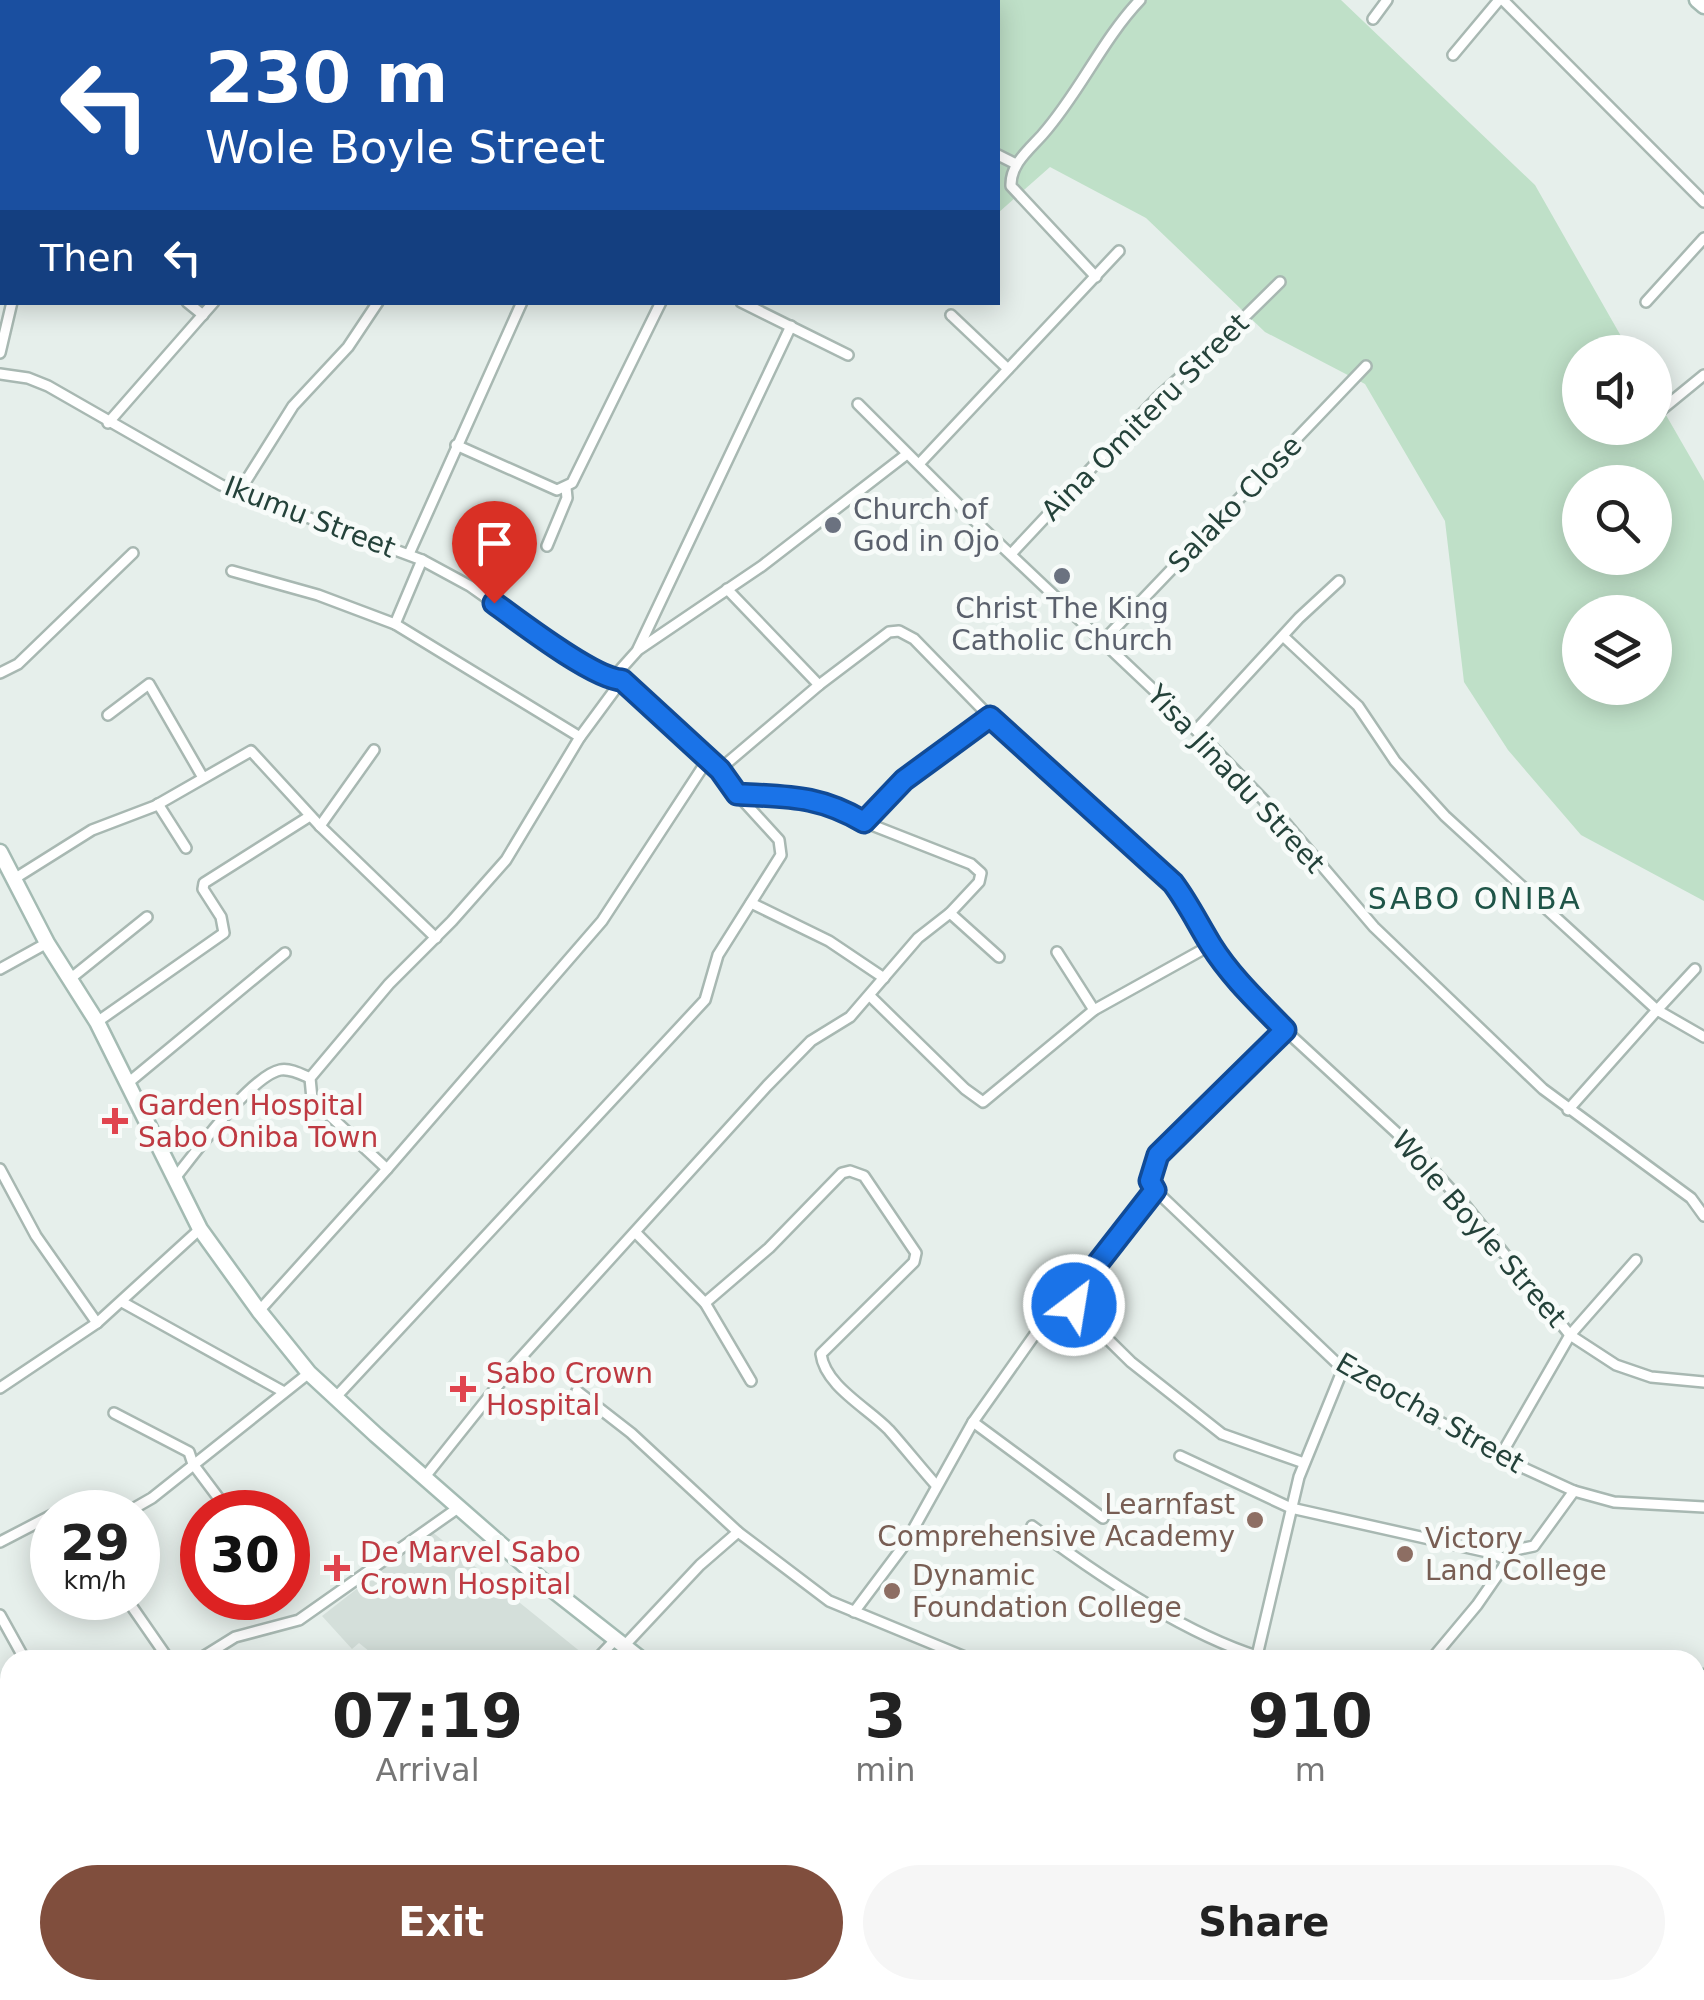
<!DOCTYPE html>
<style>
:root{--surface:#fff;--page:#f6f6f6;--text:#222;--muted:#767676;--accent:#804e3d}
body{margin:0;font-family:"DejaVu Sans",sans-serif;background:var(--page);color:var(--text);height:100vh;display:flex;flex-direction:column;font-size:38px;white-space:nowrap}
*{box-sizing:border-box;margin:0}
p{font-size:32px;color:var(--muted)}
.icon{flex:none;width:55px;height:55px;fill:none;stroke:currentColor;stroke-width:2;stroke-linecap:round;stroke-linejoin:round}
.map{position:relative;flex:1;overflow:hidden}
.side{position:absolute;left:0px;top:1650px;width:1705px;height:350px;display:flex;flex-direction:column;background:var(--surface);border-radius:30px 30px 0 0;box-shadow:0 5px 25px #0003}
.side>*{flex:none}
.top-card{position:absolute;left:0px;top:0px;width:1000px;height:305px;box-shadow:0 5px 25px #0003;background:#1a4fa0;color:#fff;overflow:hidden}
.fabs{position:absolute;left:1562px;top:335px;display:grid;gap:20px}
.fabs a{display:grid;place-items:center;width:110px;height:110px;border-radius:50%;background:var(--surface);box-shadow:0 5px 25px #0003;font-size:50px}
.speed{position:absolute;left:30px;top:1490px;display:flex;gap:20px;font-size:50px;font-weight:700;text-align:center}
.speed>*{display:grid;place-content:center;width:130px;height:130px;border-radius:50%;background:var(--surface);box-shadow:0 5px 25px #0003;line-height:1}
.speed small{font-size:25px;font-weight:400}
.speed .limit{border:15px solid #d22;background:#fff;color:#111}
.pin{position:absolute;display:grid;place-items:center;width:85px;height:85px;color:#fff;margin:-102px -42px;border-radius:50% 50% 50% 0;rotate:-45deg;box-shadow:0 0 10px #0007}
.pin .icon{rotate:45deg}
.me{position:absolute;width:110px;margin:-55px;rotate:31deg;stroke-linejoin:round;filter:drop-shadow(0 0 8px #0008)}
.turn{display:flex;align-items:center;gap:35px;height:210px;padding:0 40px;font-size:45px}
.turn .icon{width:130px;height:130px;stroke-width:2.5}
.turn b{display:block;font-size:70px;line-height:85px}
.then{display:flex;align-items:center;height:95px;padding:0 40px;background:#0003;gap:20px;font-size:38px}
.eta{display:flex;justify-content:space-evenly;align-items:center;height:170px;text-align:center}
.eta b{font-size:60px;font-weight:600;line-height:70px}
.cta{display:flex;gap:20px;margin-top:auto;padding:20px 40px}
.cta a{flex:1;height:115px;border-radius:60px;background:var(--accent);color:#fff;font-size:40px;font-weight:600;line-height:115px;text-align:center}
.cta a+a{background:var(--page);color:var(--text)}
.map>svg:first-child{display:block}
.built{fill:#d4dfda}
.green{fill:#bfe0c8;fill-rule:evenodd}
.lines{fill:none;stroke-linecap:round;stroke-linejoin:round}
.street-casing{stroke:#a8b8b2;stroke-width:14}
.secondary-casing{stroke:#a4bbb3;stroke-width:19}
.street{stroke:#fff;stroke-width:9}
.secondary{stroke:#fff;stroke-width:14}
.street-bridge-casing{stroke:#a8b8b2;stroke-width:14;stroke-linecap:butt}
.street-bridge{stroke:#fff;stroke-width:9}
.route-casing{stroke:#114b97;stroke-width:25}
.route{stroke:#1a73e8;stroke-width:18}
.worship-dot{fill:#6b7280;stroke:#f7fbf9;stroke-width:4}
.health-dot{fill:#e0444e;stroke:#f7fbf9;stroke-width:4}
.education-dot{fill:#8d6e63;stroke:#f7fbf9;stroke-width:4}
.labels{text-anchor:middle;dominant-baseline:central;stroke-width:10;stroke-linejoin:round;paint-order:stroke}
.street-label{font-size:28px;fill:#24423a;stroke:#f7fbf9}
.worship-label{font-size:28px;fill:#5b616d;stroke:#f7fbf9;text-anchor:start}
.health-label{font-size:28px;fill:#be3a42;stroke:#f7fbf9;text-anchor:start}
.education-label{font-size:28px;fill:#785e54;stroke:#f7fbf9;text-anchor:start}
.neighbourhood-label{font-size:30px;letter-spacing:2.5px;fill:#1f5548;stroke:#f7fbf9}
</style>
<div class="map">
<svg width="1704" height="2000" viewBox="0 0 1704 2000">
<rect width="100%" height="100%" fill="#e6efeb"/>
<path class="built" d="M431,1531l156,126 -2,3h-205l-21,-17 -7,6 -30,-33z"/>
<path class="green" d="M817,0h524l194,185 95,167h-50v76h75v-32l49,85v420l-123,-66 -73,-85 -44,-68 -19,-161 -80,-137 -100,-52 -119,-114 -96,-51 -52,46v-211h-182zM1580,482h75v76h-75zM1580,612h75v76h-75z"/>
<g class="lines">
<g class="street-casing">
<g id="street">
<path d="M692,0l5,2"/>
<path d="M1503,0l201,202"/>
<path d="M26,2v-2"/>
<path d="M237,2l1,-2"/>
<path d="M462,2l1,-2"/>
<path d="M637,2l2,-2"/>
<path d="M1373,19l14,-19"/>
<path d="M0,29h2"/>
<path d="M1453,55l46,-55"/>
<path d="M0,123h2"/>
<path d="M998,155l18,9"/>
<path d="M1096,277l-85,-91c-1,-22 19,-37 32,-52 37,-42 59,-94 97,-134"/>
<path d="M187,302l16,13"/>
<path d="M741,302l107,53"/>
<path d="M1646,302l58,-64"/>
<path d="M951,315l57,54"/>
<path d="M0,353l12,-51"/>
<path d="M0,374l28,4 20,8 173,99 201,75 48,26 73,52 69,41 10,1 98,89 17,25c51,3 81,1 127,28l40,-42 86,-63"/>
<path d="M858,404l114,114 224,212 86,89 92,108 169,162 148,109 13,18"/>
<path d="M1655,415l49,-40"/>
<path d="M108,423l106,-121"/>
<path d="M456,445l101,45 15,-7 89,-181"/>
<path d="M919,464l200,-213"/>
<path d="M239,492l54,-86 55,-59 30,-45"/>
<path d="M547,546l20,-48 -1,-10"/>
<path d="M409,554l113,-252"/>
<path d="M1011,554l146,-156 61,-55 62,-61"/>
<path d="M232,571l86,24 77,29 185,113 42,-57"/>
<path d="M727,589l92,96"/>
<path d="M395,624l27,-64"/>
<path d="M1283,636l75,70 37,55 50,55 212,194 -89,100"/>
<path d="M1103,641l263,-275"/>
<path d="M638,649l153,-323"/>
<path d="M0,673l18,-9 115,-111"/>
<path d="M612,679l26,-29 124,-84 145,-112"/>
<path d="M108,715l41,-31 53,92"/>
<path d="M1196,730l103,-112 40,-37"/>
<path d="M720,769l99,-84 70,-53 10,-1 15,8 76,78 183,166 16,22 22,40 28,38 46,47 126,116 53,58 106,131 46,30 35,12 53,5"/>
<path d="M158,804l28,44"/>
<path d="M320,826l54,-76"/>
<path d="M14,879l78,-49 63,-24 96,-55 69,75 116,112"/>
<path d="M751,903l78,38 55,37"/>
<path d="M950,913l49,44"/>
<path d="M1057,952l37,58"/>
<path d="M0,969l47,-26"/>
<path d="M1695,969l-38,41 47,27"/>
<path d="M70,979l77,-62"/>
<path d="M870,996l95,93 18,13 111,-92 117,-65"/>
<path d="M97,1022l127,-89 -3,-16 -18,-28 1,-6 106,-67"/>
<path d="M1285,1030l-127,125 -8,26 5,9 -74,95 -8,20 58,57 91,72 82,29"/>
<path d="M128,1083l157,-130"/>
<path d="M0,1169l36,67 61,87"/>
<path d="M387,1169l-75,-70 -2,-21 79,-94 63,-63 54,-61 74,-123"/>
<path d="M175,1178c20,-25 76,-102 105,-108 10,-2 21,4 30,8"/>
<path d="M1155,1190l188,179 183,100 48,22 40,11 90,5"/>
<path d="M636,1233l69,70 46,78"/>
<path d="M122,1302l162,90"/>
<path d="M705,1303l64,-55 73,-75 8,-2 14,5 52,77 -2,9 -93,92c4,32 47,54 68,76 16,18 31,37 47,55"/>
<path d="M259,1311l128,-142 215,-248 106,-162"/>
<path d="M0,1388l97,-65 103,-94"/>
<path d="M577,1391l54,42 107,99 91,69 143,59"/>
<path d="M336,1397l369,-397 13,-45 63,-100 -2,-15 -42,-46"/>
<path d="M114,1413l75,39 4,12 36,48"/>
<path d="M973,1422l130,96"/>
<path d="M1501,1455l69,-120 66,-75"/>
<path d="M1180,1456l111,52 201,45 15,7"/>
<path d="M424,1478l91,-114 252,-278 44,-45 39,-24 68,-79 32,-25 29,-31 2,-9 -10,-9 -107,-42"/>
<path d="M57,1512c25,-12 48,-11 74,-2l21,-12 157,-125"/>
<path d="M1032,1526c64,48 160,113 238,134"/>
<path d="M0,1542l52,-27"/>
<path d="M126,1598l43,62"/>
<path d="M854,1612l51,-68 68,-122 65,-92 18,-7 22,14"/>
<path d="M0,1615l25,45"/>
<path d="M625,1645l75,-80 38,-33"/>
<path d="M198,1660l37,-23 64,-17 159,-112"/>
<path d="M596,1660l20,-21"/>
<path d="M1256,1660l43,-183 44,-108"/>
<path d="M1431,1660l46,-55 38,-55 19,-4 40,-55"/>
<path d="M0,1817l10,-5"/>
<path d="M1695,1966l9,7"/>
<path d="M374,1990l13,10"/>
<path d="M763,1990l15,10"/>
<path d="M1073,1990l30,10"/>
<path d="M1391,1990l24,10"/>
<path d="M167,2000l14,-10"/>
<path d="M325,2000l7,-10"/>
<path d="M541,2000l4,-10"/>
<path d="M1495,2000l5,-10"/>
</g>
</g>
<g class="secondary-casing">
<g id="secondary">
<path d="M1697,0l7,6"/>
<path d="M0,852l47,91 50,79 103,207 59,82 50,62 67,62 177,155 89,70"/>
<path d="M1695,1678l9,-1"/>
<path d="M0,1949l10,-3"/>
<path d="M984,1990l7,10"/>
</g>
</g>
<use href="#street" class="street"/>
<use href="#secondary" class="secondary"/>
<g class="street-bridge-casing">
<path id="street-bridge" d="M1078,1337l12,-14"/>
</g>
<use href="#street-bridge" class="street-bridge"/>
</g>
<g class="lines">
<g class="route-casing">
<path id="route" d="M494,603c26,19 100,76 128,77l98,90 17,24c51,3 81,1 127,28l40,-42 86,-63 183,166c15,20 25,41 38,62 20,32 48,58 74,85l-127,125 -8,26 5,9 -78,100 -3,15"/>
</g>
<use href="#route" class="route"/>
</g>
<g class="worship-dot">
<circle cx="833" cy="525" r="10"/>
<circle cx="1062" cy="576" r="10"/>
</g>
<g class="health-dot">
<path d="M110 1106h10v10h10v10h-10v10h-10v-10h-10v-10h10z"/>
<path d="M458 1374h10v10h10v10h-10v10h-10v-10h-10v-10h10z"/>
<path d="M332 1553h10v10h10v10h-10v10h-10v-10h-10v-10h10z"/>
</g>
<g class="education-dot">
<circle cx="1255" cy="1520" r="10"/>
<circle cx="1405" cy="1554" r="10"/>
<circle cx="892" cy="1591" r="10"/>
</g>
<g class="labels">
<g class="street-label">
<text transform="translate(1145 417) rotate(-45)">Aina Omiteru Street</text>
<text transform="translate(1235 504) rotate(-46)">Salako Close</text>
<text transform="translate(310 517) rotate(21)">Ikumu Street</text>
<text transform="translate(1236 779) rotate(47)">Yisa Jinadu Street</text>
<text transform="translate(1479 1229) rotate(49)">Wole Boyle Street</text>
<text transform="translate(1430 1413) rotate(30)">Ezeocha Street</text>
</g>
<g class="worship-label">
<text x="853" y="509">Church of<tspan x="853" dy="32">God in Ojo</tspan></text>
<text x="1062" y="608" text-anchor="middle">Christ The King<tspan x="1062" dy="32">Catholic Church</tspan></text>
</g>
<g class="health-label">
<text x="138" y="1105">Garden Hospital<tspan x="138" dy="32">Sabo Oniba Town</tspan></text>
<text x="486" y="1373">Sabo Crown<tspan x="486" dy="32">Hospital</tspan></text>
<text x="360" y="1552">De Marvel Sabo<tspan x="360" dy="32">Crown Hospital</tspan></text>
</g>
<g class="education-label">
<text x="1235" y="1504" text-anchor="end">Learnfast<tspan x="1235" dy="32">Comprehensive Academy</tspan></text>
<text x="1425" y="1538">Victory<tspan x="1425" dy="32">Land College</tspan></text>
<text x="912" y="1575">Dynamic<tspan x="912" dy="32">Foundation College</tspan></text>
</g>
<g class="neighbourhood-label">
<text x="1475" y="898">SABO ONIBA</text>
</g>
</g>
</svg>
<div class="fabs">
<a><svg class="icon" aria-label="sound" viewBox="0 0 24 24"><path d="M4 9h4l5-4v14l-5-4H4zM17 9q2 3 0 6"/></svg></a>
<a><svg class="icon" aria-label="search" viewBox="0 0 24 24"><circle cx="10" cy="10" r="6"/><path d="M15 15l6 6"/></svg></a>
<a><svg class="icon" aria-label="layers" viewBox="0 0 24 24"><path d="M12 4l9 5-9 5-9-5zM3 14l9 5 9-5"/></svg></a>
</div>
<div class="speed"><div>29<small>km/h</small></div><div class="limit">30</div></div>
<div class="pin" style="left:494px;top:603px;background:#d93025"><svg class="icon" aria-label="arrive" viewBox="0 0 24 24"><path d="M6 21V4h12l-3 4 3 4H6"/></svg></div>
<svg class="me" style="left:1074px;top:1305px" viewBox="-20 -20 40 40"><circle r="17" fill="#1a73e8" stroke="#fff" stroke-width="3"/><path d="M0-11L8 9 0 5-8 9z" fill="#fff"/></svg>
<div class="top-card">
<div class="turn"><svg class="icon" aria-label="left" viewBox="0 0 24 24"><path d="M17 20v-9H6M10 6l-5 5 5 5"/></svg><div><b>230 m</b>Wole Boyle Street</div></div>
<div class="then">Then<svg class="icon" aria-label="left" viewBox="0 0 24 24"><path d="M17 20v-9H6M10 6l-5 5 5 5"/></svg></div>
</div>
<section class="side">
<div class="eta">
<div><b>07:19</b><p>Arrival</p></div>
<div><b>3</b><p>min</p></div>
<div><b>910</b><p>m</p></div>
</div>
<div class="cta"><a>Exit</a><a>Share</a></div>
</section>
</div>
